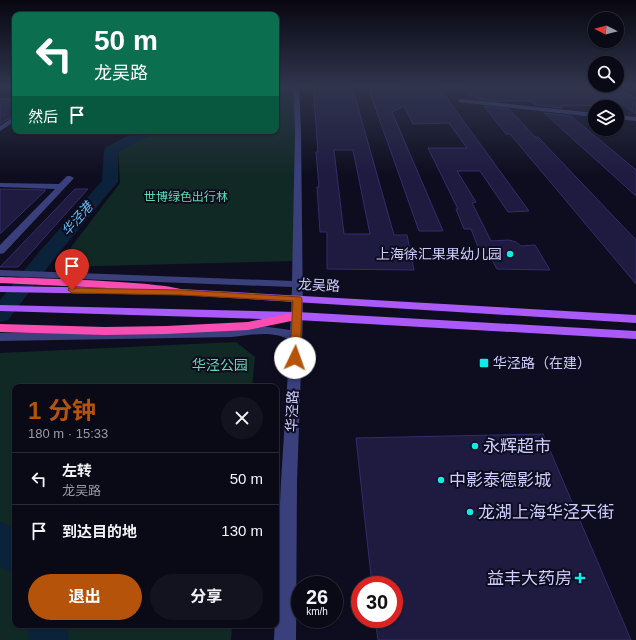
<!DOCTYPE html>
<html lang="zh">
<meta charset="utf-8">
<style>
:root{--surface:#0a0a17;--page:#131320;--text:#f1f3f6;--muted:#999aa1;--line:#2a2b36;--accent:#b45309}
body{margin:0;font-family:Helvetica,"Noto Sans SC",sans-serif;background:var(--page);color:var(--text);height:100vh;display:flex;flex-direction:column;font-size:15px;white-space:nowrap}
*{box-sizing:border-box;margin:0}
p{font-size:13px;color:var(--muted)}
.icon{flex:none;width:22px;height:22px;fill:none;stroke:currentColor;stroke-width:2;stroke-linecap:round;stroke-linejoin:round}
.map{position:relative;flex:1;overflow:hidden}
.drawer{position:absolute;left:12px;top:384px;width:267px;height:244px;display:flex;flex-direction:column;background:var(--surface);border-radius:8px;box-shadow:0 1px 3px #0004,0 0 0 1px var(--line)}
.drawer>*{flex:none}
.hud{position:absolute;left:12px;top:12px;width:267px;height:122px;border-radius:8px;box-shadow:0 1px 3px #0004,0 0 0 1px var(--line);background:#0b6e4f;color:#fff;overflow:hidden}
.needle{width:26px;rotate:276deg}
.fabs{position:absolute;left:588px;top:12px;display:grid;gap:8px}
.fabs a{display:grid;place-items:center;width:36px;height:36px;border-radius:50%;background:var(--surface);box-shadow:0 1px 3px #0004,0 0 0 1px var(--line);font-size:20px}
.speed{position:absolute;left:291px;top:576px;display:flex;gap:8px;font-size:20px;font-weight:700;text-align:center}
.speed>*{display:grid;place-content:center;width:52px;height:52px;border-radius:50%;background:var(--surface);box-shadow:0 1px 3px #0004,0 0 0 1px var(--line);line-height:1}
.speed small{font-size:10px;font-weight:400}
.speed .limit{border:6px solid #d22;background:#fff;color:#111}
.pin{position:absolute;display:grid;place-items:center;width:34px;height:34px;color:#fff;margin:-41px -17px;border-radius:50% 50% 50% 0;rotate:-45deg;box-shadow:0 0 4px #0007}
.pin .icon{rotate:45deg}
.me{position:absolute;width:44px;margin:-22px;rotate:3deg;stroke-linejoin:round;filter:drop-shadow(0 0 3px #0008)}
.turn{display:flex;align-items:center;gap:14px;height:84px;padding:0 16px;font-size:18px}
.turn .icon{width:52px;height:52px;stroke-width:2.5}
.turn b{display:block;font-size:28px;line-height:34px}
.then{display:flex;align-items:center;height:38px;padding:0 16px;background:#0003;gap:8px;font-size:15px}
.round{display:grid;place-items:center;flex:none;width:42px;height:42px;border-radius:21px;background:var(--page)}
.headline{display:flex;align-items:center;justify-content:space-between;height:68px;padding:0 16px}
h1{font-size:24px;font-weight:700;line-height:30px;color:var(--accent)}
.button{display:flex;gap:8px;margin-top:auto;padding:8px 16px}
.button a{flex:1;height:46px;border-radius:24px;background:var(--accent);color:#fff;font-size:16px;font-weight:700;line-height:46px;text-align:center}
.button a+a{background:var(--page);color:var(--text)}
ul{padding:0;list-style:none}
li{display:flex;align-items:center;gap:12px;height:52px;padding:0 16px;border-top:1px solid var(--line)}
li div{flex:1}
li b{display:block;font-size:15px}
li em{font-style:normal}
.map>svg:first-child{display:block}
.green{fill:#112925}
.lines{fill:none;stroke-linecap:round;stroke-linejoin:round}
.river{fill:#0b223b;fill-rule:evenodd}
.building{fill:#1e1a40;stroke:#322d6b;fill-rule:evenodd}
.minor{fill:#3a407c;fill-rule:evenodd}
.major{fill:#aa5af8;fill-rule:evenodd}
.highway{fill:#f84eb3;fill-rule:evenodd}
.route{fill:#b45309;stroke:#753606}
.poi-dot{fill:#0aede9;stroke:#0e0d1f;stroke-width:1.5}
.labels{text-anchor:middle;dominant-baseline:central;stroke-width:4;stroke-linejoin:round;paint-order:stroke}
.far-park-label{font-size:12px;fill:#5ed9ac;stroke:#0e0d1f}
.far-water-label{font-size:13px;font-style:italic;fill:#60c4f8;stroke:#0e0d1f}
.poi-label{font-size:14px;fill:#cecefd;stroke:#0e0d1f;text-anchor:end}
.street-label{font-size:14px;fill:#cecefd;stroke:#0e0d1f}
.park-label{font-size:14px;fill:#5ed9ac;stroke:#0e0d1f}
.near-poi-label{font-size:17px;fill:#cecefd;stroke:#0e0d1f;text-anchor:start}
</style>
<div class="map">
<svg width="636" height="640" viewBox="0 0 636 640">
<rect width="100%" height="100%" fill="#0e0d1f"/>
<g class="green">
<path d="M276,86h18l3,175 -241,6 64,-84 -2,-33 38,-19h120z"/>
<path d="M236,342l19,15 -3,30h-237v238h217l-1,15h-231v-287z"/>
</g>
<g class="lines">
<g class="river">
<path d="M137,131h16l-1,3 -34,18v30l-3,3 -61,74 -46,61 -8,2v-22l40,-49 62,-70 2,-31 2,-3z"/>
<path d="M0,522l12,4 3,4v43l-13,-4 -2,-4z"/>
<path d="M27,625h40l2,15h-40z"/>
</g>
</g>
<g class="building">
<path d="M313,86h39l42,149h13l7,35 -87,-1v-37h-7l-3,-45h2l-3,-35h2zM334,150h19l17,84h-26z"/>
<path d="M398,86h40l91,125 -21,1 -28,-41h-23l19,31 -4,1 19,38 18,-1 7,2 5,4 14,-1 15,25 -53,-1 -5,-9h-9l-12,-31h-7l-8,-20h2l-30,-61h39l-18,-25 -36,1 -9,-18 -12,6 51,119h-24l-50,-141h31z"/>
<path d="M495,86h116l25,12v16l-12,-9 -64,1 2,2 -26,-3 -5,-4h-30l1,1 -24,-3 -2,-2h-5l-7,-9h33z"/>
<path d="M0,99h15v16l-15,9z"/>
<path d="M484,106l25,3 26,28h3l98,103v44l-126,-150h-4z"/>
<path d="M544,113l27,3 65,54v26z"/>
<path d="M0,189h1l45,1 -46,44z"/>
<path d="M75,189h13l-70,78h-18z"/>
<path d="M543,434l88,206h-253l-3,-21h19v-34h-22l-16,-147z"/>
</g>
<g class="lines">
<g class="minor">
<path d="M293,86h6l2,46 2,184 -6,165 -1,159h-22l7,-159 9,-141c-18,-10 -39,-5 -58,-3l-232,4v-8l232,-4 30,-3 28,4 2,-43 -292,-11v-6l292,11 3,-149z"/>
<path d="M461,99l134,14v4l-136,-15 -1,-1z"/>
<path d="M617,115l19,2v4l-19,-2z"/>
<path d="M15,116v5l-15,10v-5z"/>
<path d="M67,176h3l4,2 -70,75 -4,1v-9l55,-56 -55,-2v-4l59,1z"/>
</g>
<g class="major">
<path d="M0,286l181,3 455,26v8l-455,-28 -181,-3z"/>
<path d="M0,305l297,7 339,19v8l-339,-19 -297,-9z"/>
</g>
<g class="highway">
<path d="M0,277c24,1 178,4 187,15l-6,3 -30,-5 -151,-7z"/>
<path d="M297,312l4,1 2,3 -2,3 -53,11 -82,4 -61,1 -105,-3v-8l105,3 61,-1 82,-4z"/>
</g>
</g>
<linearGradient id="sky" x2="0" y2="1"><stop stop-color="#080711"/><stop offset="0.49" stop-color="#30354d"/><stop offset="1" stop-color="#30354d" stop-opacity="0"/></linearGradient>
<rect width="636" height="175" fill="url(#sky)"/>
<path class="route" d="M69,288l112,2 120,7 1,2 -2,59 -5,3 -5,-3 3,-57 -112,-6 -109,-2 -4,-3z"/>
<g class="poi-dot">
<circle cx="510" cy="254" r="4"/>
<rect x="479" y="358" width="10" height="10" rx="2"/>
<circle cx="475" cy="446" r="4"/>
<circle cx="441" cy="480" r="4"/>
<circle cx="470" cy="512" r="4"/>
<path d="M578 572h4v4h4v4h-4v4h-4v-4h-4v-4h4z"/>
</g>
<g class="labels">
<g class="far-park-label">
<text x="186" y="197">世博绿色出行林</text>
</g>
<g class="far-water-label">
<text transform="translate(77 219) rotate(-49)">华泾港</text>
</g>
<g class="poi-label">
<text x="502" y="254">上海徐汇果果幼儿园</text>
<text x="493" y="363" text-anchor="start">华泾路（在建）</text>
</g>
<g class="street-label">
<text transform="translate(319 285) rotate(3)">龙吴路</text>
<text transform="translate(292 411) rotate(-87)">华泾路</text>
</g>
<g class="park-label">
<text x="220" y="365">华泾公园</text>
</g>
<g class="near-poi-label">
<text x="483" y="446">永辉超市</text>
<text x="449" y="480">中影泰德影城</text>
<text x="478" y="512">龙湖上海华泾天街</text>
<text x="572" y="578" text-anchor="end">益丰大药房</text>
</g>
</g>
</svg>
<div class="fabs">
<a><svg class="needle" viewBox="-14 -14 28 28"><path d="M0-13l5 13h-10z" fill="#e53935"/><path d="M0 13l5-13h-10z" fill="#999aa1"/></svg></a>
<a><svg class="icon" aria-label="search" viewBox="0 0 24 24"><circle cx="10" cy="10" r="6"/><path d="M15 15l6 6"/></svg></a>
<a><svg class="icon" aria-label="layers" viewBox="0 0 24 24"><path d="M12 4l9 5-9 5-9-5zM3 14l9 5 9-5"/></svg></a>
</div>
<div class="speed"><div>26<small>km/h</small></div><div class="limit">30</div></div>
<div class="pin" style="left:72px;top:290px;background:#d93025"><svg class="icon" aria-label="arrive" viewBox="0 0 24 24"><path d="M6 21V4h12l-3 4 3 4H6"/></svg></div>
<svg class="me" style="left:295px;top:358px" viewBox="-20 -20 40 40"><circle r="19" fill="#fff"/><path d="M0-13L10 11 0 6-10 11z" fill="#b45309"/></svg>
<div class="hud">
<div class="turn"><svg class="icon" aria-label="left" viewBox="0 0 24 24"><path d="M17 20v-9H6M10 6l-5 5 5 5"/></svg><div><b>50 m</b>龙吴路</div></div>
<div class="then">然后<svg class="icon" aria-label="arrive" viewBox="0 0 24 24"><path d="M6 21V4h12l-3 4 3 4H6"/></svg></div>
</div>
<section class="drawer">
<div class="headline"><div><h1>1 分钟</h1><p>180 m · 15:33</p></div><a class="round"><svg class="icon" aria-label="close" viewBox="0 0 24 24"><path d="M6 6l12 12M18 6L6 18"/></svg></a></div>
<ul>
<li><svg class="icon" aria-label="left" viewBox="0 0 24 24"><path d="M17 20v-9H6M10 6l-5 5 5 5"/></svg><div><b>左转</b><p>龙吴路</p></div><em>50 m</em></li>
<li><svg class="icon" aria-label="arrive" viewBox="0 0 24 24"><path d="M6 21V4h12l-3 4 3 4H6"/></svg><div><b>到达目的地</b></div><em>130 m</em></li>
</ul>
<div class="button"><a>退出</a><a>分享</a></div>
</section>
</div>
